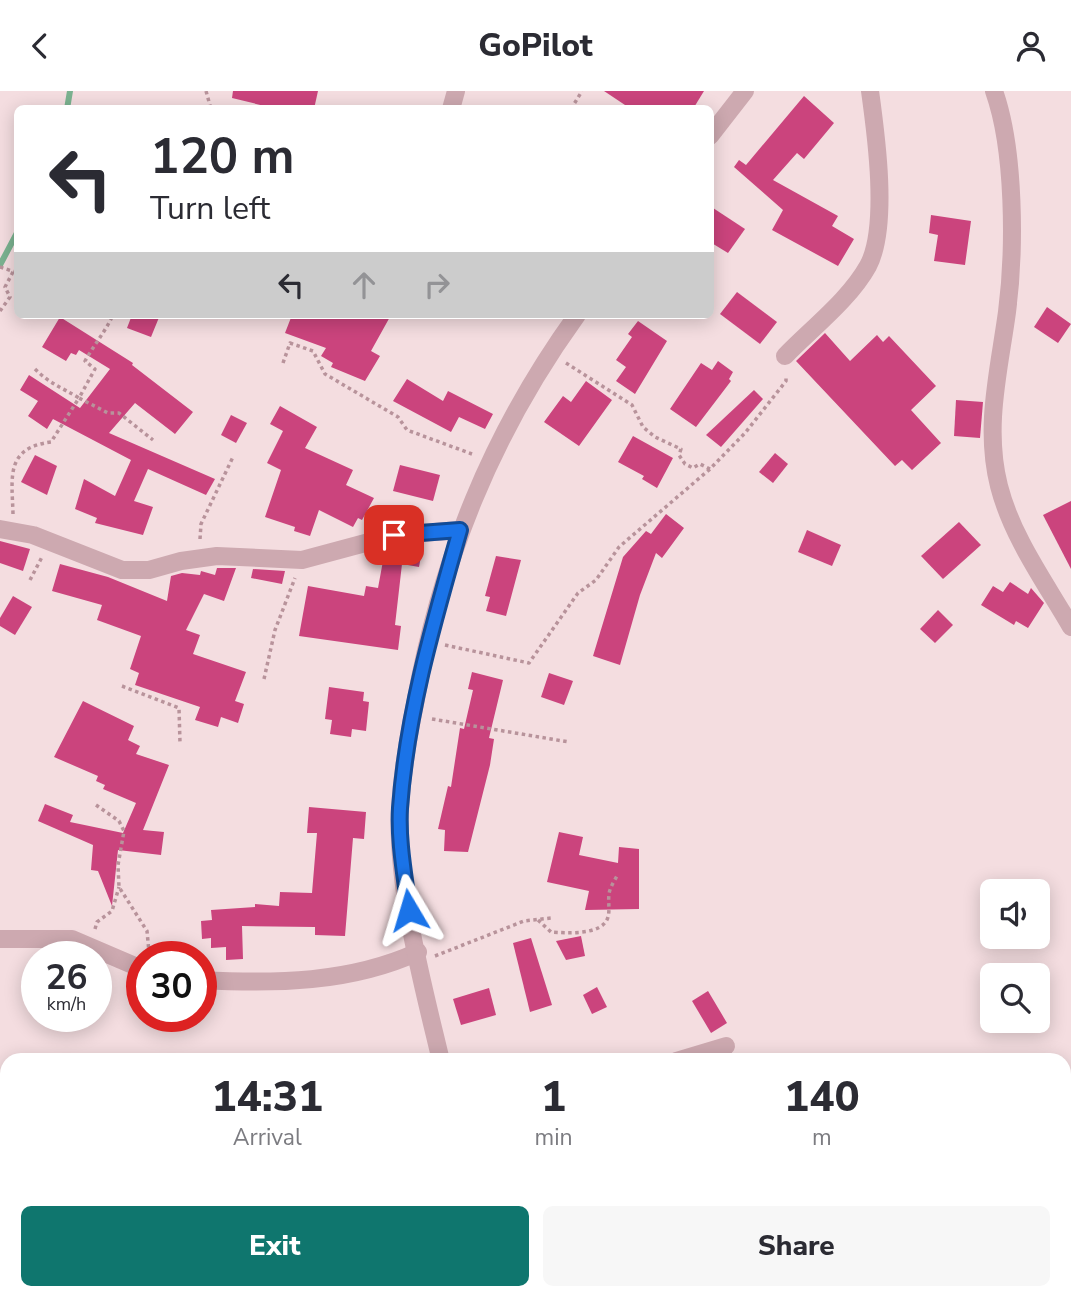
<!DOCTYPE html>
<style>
:root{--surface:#fff;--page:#f7f7f7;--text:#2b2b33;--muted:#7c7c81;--accent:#0f766e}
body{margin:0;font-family:"Nunito Sans",sans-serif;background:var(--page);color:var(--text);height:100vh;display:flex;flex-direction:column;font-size:26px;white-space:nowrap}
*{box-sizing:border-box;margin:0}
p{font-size:23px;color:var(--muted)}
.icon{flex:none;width:38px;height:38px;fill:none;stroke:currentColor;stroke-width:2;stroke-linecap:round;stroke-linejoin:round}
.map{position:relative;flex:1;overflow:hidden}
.side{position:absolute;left:0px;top:962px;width:1071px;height:247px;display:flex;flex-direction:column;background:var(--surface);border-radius:21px 21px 0 0;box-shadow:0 4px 18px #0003}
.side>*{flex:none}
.hud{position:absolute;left:14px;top:14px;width:700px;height:214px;border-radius:10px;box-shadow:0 4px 18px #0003;background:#fff;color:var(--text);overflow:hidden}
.controls{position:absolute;left:980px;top:788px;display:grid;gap:14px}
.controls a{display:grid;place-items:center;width:70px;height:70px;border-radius:10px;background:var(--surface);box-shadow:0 4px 18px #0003;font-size:35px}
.speed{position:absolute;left:21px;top:850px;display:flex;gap:14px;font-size:35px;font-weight:700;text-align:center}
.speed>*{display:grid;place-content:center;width:91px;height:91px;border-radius:50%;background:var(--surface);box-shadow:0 4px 18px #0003;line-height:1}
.speed small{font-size:18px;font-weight:400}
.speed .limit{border:10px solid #d22;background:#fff;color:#111}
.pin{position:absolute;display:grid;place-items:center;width:60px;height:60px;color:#fff;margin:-30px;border-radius:14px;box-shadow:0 4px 10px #0006}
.me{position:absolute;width:77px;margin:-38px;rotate:353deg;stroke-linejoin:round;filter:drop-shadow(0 0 5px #0008)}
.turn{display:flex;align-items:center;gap:24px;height:147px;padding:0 21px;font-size:32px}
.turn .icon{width:91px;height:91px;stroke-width:2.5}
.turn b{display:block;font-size:49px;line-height:60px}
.lanes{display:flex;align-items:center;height:66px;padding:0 21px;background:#0003;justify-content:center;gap:35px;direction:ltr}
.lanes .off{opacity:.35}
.eta{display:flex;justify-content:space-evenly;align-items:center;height:119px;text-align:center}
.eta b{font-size:42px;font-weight:800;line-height:49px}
.primary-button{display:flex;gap:14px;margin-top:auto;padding:14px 21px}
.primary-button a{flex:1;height:80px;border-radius:10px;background:var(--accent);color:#fff;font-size:28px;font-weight:800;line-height:80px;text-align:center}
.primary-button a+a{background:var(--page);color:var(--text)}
header{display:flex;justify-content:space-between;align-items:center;height:91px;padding:0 21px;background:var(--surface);font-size:32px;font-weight:800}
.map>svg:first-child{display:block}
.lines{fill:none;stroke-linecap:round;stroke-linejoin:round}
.stream{stroke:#7bb290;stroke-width:6}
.building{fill:#cb447d}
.path{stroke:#b8939b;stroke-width:3.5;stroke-dasharray:3.5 3.5;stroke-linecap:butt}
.minor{stroke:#cda9b0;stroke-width:18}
.route-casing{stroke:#114b97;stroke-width:18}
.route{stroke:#1a73e8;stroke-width:12}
</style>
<header><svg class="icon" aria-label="back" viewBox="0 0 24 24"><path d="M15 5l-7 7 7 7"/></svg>GoPilot<svg class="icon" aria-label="person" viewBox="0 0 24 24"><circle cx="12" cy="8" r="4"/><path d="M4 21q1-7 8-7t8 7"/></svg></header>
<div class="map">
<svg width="1071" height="1209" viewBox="0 0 1071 1209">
<rect width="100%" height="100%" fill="#f4dde0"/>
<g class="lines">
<g class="stream">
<path d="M67,18l3,-18"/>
<path d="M0,174l18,-34"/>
</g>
</g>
<g class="building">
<path d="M233,0h85l-4,18h-37l-45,-11z"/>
<path d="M604,0h100l-11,18h-62z"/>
<path d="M804,5l30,27 -30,36 -7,-6 -24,27 65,36 -6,10 22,13 -16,27 -66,-36 11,-20 -49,-43 5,-7 7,5z"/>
<path d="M710,115l35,23 -17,24 -18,-11z"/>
<path d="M931,124l40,6 -6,44 -31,-4 4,-26 -9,-2z"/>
<path d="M737,201l40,30 -17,22 -40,-30z"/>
<path d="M1047,216l24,17 -13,19 -24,-16z"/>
<path d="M132,224h28l-9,22 -24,-9z"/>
<path d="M292,224h99l-20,36 9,5 -15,25 -34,-14 2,-4 -12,-7 5,-8 -41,-15z"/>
<path d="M60,226l73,46 -1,2 61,47 -18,22 -40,-31 -26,30 106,46 -9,16 -58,-26 -14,32 19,6 -10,28 -48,-12 2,-5 -22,-9 9,-30 31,17 16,-36 -78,-41 -6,10 -19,-13 10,-15 -18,-11 9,-15 51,33 30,-39 -31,-19 -3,5 -5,-2 -5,8 -24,-14z"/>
<path d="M638,230l29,20 -32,53 -19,-13 10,-14 -10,-7 16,-23 -4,-3z"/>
<path d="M825,242l25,28 27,-26 6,7 6,-6 47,50 -25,24 30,33 -29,27 -10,-10 -7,6 -99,-105z"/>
<path d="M718,270l15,11 -4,7 2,2 -35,46 -26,-18 31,-46 11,7z"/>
<path d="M407,288l36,22 5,-10 45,23 -8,15 -26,-12 -8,15 -58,-31z"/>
<path d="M586,290l26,19 -33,46 -35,-24 19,-26 8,6z"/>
<path d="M754,299l9,9 -42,48 -15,-12z"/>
<path d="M956,309l27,2 -3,36 -26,-2z"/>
<path d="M280,315l37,21 -12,21 48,22 -7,15 28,13 -12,22 -4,-2 -5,9 -34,-17 -9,26 -16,-5 1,-4 -30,-10 16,-47 -14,-7 16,-32 -13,-7z"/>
<path d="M231,324l16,8 -11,20 -15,-8z"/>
<path d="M633,345l40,22 -16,30 -15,-9 2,-3 -26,-14z"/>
<path d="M775,362l13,11 -15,19 -14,-11z"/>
<path d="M35,364l22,11 -10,29 -26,-13z"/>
<path d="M400,374l40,10 -7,26 -40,-10z"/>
<path d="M1071,410v68l-28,-54z"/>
<path d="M666,423l18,14 -22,30 -6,-5 -16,42 -20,70 -27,-9 30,-99 23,-26 5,3z"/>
<path d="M959,431l22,23 -38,34 -22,-23z"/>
<path d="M807,439l34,15 -9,21 -34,-14z"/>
<path d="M0,450l30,8 -7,22 -23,-8z"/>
<path d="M416,454l7,1 -4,21 -17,-3 -7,61 6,1 -3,24 -99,-14 9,-50 56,10 2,-10 12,2 7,-38z"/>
<path d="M496,465l25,4 -15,56 -20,-5 4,-14 -5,-1z"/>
<path d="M60,473l48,13 59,24 4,-25 11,-3 18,2 1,-4 14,4 2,-7h19l-12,33 -20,-7 -18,36 14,5 -7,19 53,18 -11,29 9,3 -6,19 -17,-6 -3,10 -23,-7 5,-13 -65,-22 4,-12 -9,-4 11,-33 -44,-16 5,-15 -50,-14z"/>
<path d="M253,478l32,2 -3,13 -31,-6z"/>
<path d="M1010,491l18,12 3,-6 13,15 -16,25 -12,-7 -2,4 -33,-20 12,-19 10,6z"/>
<path d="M13,505l19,11 -17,28 -15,-9v-8z"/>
<path d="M938,519l15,15 -18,18 -15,-14z"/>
<path d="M472,581l31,8 -14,58 5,1 -4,26 -22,87 -24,-1 1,-21 -7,-1 10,-43 3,1 9,-59 4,1 9,-39 -5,-1z"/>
<path d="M549,582l24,8 -9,24 -23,-8z"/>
<path d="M329,596l35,5 -1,9 6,1 -3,29 -14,-2 -1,8 -21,-3 2,-14 -7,-1z"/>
<path d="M83,610l51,25 -6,14 12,6 -4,8 33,11 -26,65 21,2 -3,23 -43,-5 -6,56 -14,-35 -7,-1 2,-25 -55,-24 7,-17 28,11 -3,7 53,11 13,-30 -33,-14 2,-4 -9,-4 2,-5 -44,-19z"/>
<path d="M309,716l57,5 -2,27 -11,-1 -8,98 -30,-1v-8l-73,-1 1,33 -17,1v-13l-15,1v-10l-9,1 -1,-18 11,-1 -1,-10 44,-3v-3l24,2 1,-14 32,1 5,-60h-10z"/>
<path d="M559,741l24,5 -4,18 39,8 1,-16 20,2v60l-54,1 4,-19 -42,-9z"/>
<path d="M581,845l4,20 -19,4 -10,-19z"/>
<path d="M531,847l21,67 -22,7 -17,-69z"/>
<path d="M40,859h30l16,7h-47z"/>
<path d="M597,896l10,20 -15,7 -9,-19z"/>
<path d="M489,897l7,27 -35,10 -8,-26z"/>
<path d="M708,900l19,32 -16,10 -19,-32z"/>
</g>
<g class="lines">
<g class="path">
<path d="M206,0l5,18"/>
<path d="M571,18l11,-18"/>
<path d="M0,176l18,6"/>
<path d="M0,220l10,-14 -5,-10 9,-17"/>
<path d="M283,272l7,-20 23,8 12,23 73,43 9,13 65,24"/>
<path d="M566,272l66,42 11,22 12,10 26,12 -2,6 6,9 8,4 7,-4 10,5"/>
<path d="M35,278c15,15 26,18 44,29l16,-29 -10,-8c9,-16 20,-29 28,-46"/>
<path d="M13,423c-1,-37 -8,-66 38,-72l28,-44 29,15h11l34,27"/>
<path d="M200,448l1,-15 32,-67"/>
<path d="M30,489l12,-23"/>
<path d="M445,554l84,18 49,-70 18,-13 23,-33 91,-78 35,-36 41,-52v-5"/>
<path d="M264,588l11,-49 20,-52"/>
<path d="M122,595l57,22 1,35"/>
<path d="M432,628l137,23"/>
<path d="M96,714l23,16 5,10 -6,34 1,22 28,44 2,21"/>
<path d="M538,829l13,12c14,1 52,4 57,-15 2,-7 0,-15 1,-23 1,-7 6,-14 9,-20"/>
<path d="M95,838l2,-7 15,-11 7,-24"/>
<path d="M435,865l89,-35 27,-3"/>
</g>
<g class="minor">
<path d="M994,0c21,59 21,159 13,221 -8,59 -23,115 -8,174 13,51 46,96 72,141"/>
<path d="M451,18l5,-18"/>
<path d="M710,45l35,-45"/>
<path d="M785,265c27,-28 64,-56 83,-90 21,-39 8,-132 2,-175"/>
<path d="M0,438l33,6 89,35h27l32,-9 36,-5 85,4 93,-25 65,-5"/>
<path d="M0,848h72l70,30"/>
<path d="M201,889c74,4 149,3 217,-28"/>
<path d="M441,970c-18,-76 -45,-175 -41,-252 2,-35 8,-71 15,-105 26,-144 76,-270 162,-389"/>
<path d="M676,970l50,-15"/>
<path d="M511,1202l2,7"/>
</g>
</g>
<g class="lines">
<g class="route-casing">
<path id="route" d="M394,444l66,-5c-26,91 -53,182 -60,278 -2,33 5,69 9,102"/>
</g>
<use href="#route" class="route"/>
</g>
</svg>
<div class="controls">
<a><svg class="icon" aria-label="sound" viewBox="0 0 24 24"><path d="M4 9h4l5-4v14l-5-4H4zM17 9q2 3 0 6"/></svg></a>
<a><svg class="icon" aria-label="search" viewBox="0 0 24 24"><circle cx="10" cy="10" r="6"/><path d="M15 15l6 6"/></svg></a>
</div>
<div class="speed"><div>26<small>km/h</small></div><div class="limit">30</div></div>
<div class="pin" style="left:394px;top:444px;background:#d93025"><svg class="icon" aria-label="arrive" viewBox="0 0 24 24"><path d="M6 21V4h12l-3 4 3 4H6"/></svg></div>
<svg class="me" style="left:409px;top:819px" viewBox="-20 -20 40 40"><path d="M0-17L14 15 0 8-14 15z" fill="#1a73e8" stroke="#fff" stroke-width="4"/></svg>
<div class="hud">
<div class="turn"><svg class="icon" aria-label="left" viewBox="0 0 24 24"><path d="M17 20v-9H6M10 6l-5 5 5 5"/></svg><div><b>120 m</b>Turn left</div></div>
<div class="lanes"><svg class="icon" aria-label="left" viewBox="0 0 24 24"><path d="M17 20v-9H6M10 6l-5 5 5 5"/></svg><svg class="icon off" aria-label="ahead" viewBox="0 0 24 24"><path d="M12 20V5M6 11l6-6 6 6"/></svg><svg class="icon off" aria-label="right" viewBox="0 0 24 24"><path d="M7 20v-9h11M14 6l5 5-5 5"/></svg></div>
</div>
<section class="side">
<div class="eta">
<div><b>14:31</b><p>Arrival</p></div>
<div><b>1</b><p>min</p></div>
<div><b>140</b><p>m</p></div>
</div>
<div class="primary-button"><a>Exit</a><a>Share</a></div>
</section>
</div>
